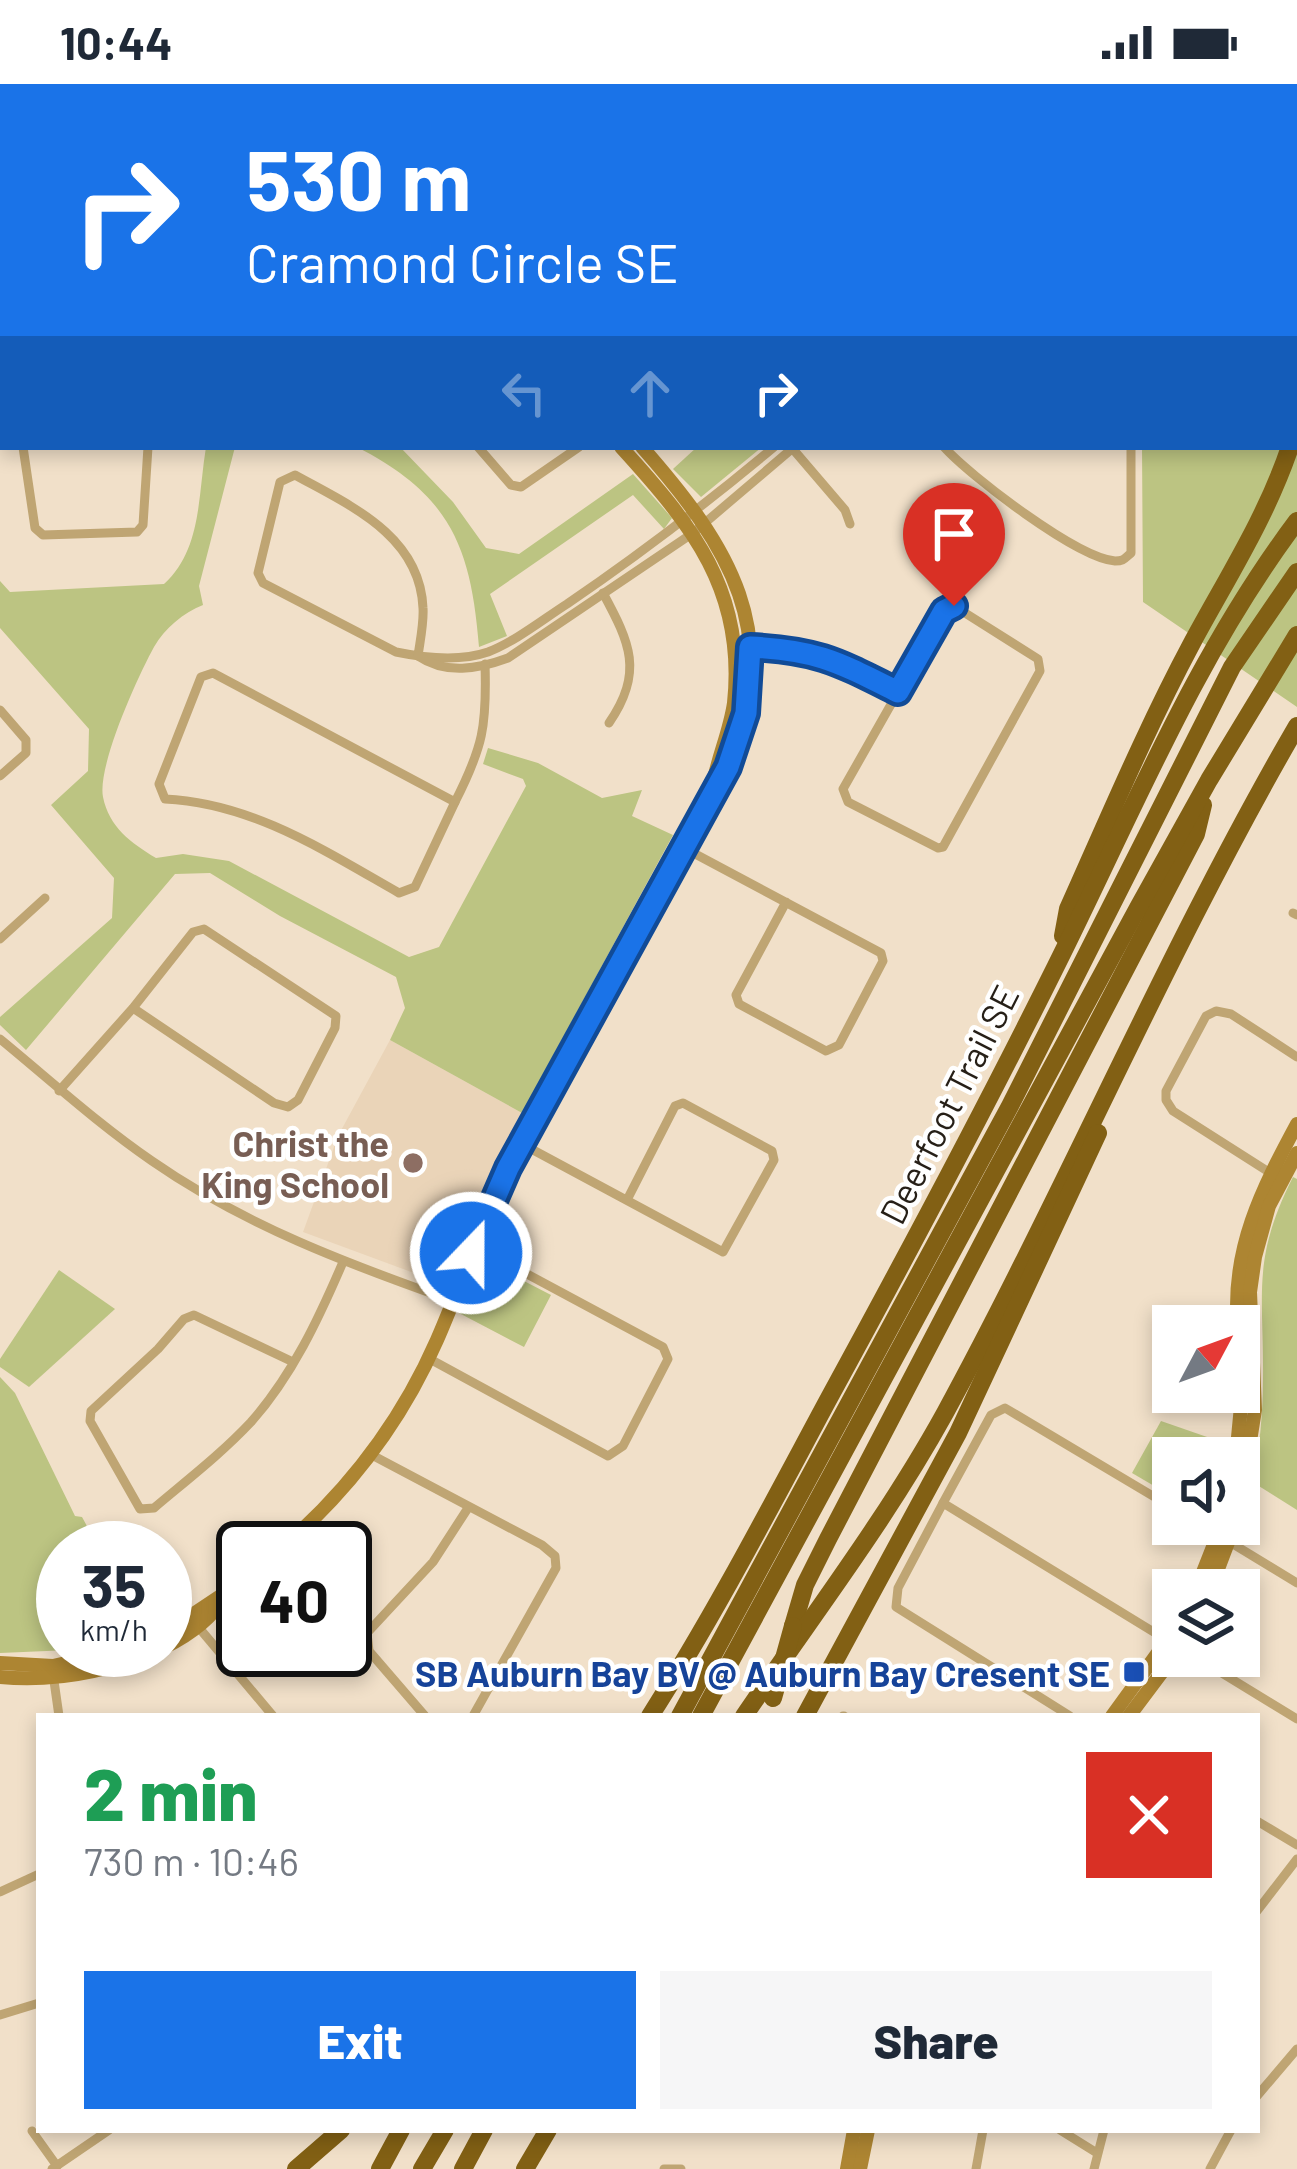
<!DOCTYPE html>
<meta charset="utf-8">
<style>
:root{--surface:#fff;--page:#f6f6f7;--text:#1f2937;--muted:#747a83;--accent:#1a73e8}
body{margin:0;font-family:Barlow,sans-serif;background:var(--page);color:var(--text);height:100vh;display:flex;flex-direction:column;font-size:45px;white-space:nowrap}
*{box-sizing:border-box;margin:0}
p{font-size:39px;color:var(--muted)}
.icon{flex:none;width:66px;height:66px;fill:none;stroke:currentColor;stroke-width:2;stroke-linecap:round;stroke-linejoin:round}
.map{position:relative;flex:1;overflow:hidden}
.drawer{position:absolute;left:36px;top:1629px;width:1224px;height:420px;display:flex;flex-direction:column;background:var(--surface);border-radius:0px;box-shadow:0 6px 18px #0003}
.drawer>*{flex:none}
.top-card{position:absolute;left:0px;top:0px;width:1299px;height:366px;box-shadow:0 6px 18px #0003;background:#1a73e8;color:#fff;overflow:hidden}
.needle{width:78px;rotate:49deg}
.controls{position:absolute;left:1152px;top:1221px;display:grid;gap:24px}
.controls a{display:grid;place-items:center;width:108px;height:108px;border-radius:0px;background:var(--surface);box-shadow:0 6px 18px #0003;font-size:60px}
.speed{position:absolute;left:36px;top:1437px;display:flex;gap:24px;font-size:60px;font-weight:700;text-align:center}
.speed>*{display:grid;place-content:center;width:156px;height:156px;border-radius:50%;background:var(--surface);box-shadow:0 6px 18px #0003;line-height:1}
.speed small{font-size:30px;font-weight:400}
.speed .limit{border:6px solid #111;border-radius:18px;background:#fff;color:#111}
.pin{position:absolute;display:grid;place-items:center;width:102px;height:102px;color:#fff;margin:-123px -51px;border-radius:50% 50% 50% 0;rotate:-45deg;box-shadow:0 0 12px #0007}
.pin .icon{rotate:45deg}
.me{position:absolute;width:132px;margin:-66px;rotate:22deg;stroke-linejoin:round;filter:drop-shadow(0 0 9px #0008)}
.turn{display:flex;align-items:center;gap:42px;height:252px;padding:0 48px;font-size:54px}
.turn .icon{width:156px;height:156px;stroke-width:2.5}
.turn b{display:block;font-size:84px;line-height:102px}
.lanes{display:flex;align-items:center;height:114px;padding:0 48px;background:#0003;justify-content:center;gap:60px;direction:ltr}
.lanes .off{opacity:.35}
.round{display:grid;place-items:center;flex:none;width:126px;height:126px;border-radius:0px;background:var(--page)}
.headline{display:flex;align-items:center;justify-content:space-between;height:204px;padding:0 48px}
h1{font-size:72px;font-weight:800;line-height:90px;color:#1e9e55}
.primary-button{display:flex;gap:24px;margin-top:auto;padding:24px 48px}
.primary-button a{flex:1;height:138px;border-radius:0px;background:var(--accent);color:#fff;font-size:48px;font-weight:800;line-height:138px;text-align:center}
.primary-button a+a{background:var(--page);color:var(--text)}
.status{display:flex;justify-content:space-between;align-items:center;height:84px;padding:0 60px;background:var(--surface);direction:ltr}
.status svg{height:33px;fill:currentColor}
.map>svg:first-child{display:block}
.built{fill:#ead4b8}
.green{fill:#bcc482}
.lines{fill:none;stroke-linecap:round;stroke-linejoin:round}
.street{stroke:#bfa573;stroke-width:9}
.secondary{stroke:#ad8532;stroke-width:14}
.highway{stroke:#826014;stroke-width:18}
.highway-bridge{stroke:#826014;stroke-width:18}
.route-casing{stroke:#114b97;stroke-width:30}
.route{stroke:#1a73e8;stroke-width:21}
.education-dot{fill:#8d6e63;stroke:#fff;stroke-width:4.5}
.transit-dot{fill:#1a4fb4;stroke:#fff;stroke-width:4.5}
.labels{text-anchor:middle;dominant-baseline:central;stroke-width:9;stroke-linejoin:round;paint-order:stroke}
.street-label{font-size:36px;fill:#261f17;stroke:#fff}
.education-label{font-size:36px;font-weight:bold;fill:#785e54;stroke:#fff;text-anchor:end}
.transit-label{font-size:36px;font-weight:bold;fill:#164399;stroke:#fff;text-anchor:end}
</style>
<div class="status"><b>10:44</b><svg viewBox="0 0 49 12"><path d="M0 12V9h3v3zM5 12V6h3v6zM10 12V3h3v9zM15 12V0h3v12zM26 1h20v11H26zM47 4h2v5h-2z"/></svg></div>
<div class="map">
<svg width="1297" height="2085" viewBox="0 0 1297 2085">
<rect width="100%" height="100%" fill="#f1e0c9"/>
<path class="built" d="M390,956l132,73 -57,116 -15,48 -9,6 -138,-51 35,-96z"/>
<g class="green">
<path d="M1041,0h256v623l-154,-105 -1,-155h154v-360z"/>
<path d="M206,363h29l-36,139 4,19c-20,8 -38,23 -49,42 -16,29 -57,119 -51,150 6,30 28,46 53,61l27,-4 46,7 180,96 30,-10 87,-161 -3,-7 -40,-15 5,-16 50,15 64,35 40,-8 -10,26 41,19 -151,278 -132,-73 15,-32 -9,-31 -116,-61 -70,-43 -35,1 -149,176 -26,-25v-8l112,-99 2,-40 -63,-73 37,-34 1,-42 -89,-101v-47l10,11 154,-8c38,-34 34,-90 42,-137z"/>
<path d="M357,363h43l53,55 33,46 33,6 114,-80 39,44 -8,11 -31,-34 -143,99 17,42 -28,11c-8,-101 -29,-152 -122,-200z"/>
<path d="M697,363h65l-61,50 -28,-28z"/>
<path d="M1293,1093l4,2v331l-43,-27c5,-35 9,-68 9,-103 1,-87 -12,-120 30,-203z"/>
<path d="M477,1178l15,18 32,1 27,14 -27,52 -65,-34z"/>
<path d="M59,1186l56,39 -86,78 -29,-20v-8z"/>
<path d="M0,1293l15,16 60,123 7,1 17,31h-36v102h7l-70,3z"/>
<path d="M1161,1337l49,17 26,-1 -3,21h-60v39l-41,-24z"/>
</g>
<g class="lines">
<g class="street">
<path d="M95,0v3"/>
<path d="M584,0l4,3"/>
<path d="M920,0l5,3"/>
<path d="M551,3l2,-3"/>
<path d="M677,3l2,-3"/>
<path d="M815,3l2,-3"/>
<path d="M0,289l3,7"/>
<path d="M23,363l12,81 8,7 94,-3 6,-7 5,-78"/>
<path d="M478,363l33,38 10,2 58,-40"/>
<path d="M944,363c26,29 133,111 171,114 9,0 9,-2 16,-8v-106"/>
<path d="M792,364l53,62 5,14"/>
<path d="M603,509c27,50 41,79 6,130"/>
<path d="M954,522l84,53 2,12 -97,176 -5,1 -90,-46 -5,-13 101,-178z"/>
<path d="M736,565c62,-7 108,16 162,43"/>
<path d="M418,572c2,-15 6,-33 5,-48 -3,-73 -74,-103 -128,-133l-15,7 -22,91 5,10 133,69c29,6 63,10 92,0 28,-11 54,-32 79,-48 72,-49 140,-101 207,-157"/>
<path d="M418,572c28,19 60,13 90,2l185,-125 101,-86"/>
<path d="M213,589l242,129 -40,85 -16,6c-74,-42 -147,-90 -234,-94l-6,-15 42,-107z"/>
<path d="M0,626l26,30v13l-26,23"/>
<path d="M455,718c28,-55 32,-76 30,-138"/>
<path d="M684,764l197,105 2,8 -44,84 -13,6 -87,-47 -3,-9 50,-93"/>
<path d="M1293,829l4,2"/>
<path d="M0,855l45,-41"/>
<path d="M0,955c50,41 98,85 152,122 92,64 196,103 301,140"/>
<path d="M59,1007l74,-83 60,-76 11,-3 132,87 -1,12 -37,72 -10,7 -14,-4 -141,-95"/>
<path d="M522,1060l201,108 51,-92 -2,-9 -89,-48 -8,3 -47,92"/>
<path d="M1272,1090l-99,-63 -7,-11v-9l40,-75 10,-5 15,3 66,43"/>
<path d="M428,1274l180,98 15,-10 45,-87 -5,-12 -149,-80h-20"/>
<path d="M293,1278l-99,-47 -10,4 -26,30 -67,62 -1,10 50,88 14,-1c33,-28 67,-54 97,-86 41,-46 68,-104 92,-160"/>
<path d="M370,1370l172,91 13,11 1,12 -83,148"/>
<path d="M943,1419l48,-88 14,-7 168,100"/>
<path d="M1200,1440l97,59"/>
<path d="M195,1539l78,93"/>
<path d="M1194,1572l103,63"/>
<path d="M53,1590l6,42"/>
<path d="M425,1632l-56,-65 -2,-18 66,-71 35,-54"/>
<path d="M843,1632h1"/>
<path d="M1070,1632l-174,-109 2,-19 45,-85 227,139"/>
<path d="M1257,1737l40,24"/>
<path d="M0,1808l39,-18"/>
<path d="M1257,1827l40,-52"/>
<path d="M0,1931l39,-12"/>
<path d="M1257,2012l40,-47"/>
<path d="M1060,2046l37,23"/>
<path d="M32,2047l25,35"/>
<path d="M52,2085l57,-39"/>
<path d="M664,2085h17"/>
<path d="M976,2085l7,-39"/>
<path d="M1094,2085l10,-39"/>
<path d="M1210,2085l21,-39"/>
</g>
<g class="secondary">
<path d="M110,3h17"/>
<path d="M343,3l1,-3"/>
<path d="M361,3l1,-3"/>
<path d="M0,34l3,-1"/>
<path d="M0,50l3,-2"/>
<path d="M621,363c71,78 125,144 113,256 -4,28 -16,54 -21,81"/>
<path d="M1238,1242c-7,-76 24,-137 59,-202"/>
<path d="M1236,1374l6,-62 -3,-65"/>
<path d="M1239,1426l16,-100 -5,-118 5,-35 14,-51 28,-53"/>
<path d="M282,1464c66,-57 120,-128 155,-208 25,-57 44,-116 72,-172l219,-401c56,-135 2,-220 -86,-320"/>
<path d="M1196,1506l26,-66"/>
<path d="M1210,1506l25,-66"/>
<path d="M165,1549l78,-52"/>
<path d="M165,1563c24,-12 46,-27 60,-51"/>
<path d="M0,1579l53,3 70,-16"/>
<path d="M0,1593c55,5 107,-5 159,-27"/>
<path d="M1112,1632l61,-84"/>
<path d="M1129,1632l45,-60"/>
<path d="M847,2085l7,-39"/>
<path d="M860,2085l8,-39"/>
</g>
<g class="highway">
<path d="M1242,0l1,3"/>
<path d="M1296,125l1,2"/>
<path d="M1296,345l1,-3"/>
<path d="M1063,852l5,-27c40,-89 78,-180 124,-266 35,-65 74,-125 98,-196"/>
<path d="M793,1542l12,-41 23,-46 368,-705 7,-29"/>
<path d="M650,1632c65,-102 121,-210 178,-316 78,-143 155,-287 228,-434 76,-152 138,-308 241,-445"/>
<path d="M680,1632l330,-610 222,-439 65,-95"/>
<path d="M701,1632l438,-810 70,-126 88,-145"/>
<path d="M744,1632c68,-100 142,-196 201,-303 123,-226 223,-465 352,-687"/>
<path d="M805,1632l153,-283 140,-300"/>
<path d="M296,2085l45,-39"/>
<path d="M380,2085l21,-39"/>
<path d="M422,2085l23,-39"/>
<path d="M463,2085l21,-39"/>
<path d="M525,2085l23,-39"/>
</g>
<path class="highway-bridge" d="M773,1614l20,-72"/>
</g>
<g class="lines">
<g class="route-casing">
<path id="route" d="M471,1169l37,-85 220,-401 18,-54 4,-66c68,3 88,15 148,45l46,-81 10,-5"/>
</g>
<use href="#route" class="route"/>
</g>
<circle class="education-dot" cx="413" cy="1079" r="12"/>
<rect class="transit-dot" x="1122" y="1576" width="24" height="24" rx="6"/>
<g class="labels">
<g class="street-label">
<text transform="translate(948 1020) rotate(-63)">Deerfoot Trail SE</text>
</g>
<g class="education-label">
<text x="389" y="1058">Christ the<tspan x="389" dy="41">King School</tspan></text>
</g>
<g class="transit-label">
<text x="1110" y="1588">SB Auburn Bay BV @ Auburn Bay Cresent SE</text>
</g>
</g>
</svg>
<div class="controls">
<a><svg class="needle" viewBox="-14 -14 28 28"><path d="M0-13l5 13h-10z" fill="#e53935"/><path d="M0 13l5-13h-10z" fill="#747a83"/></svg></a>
<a><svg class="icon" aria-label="sound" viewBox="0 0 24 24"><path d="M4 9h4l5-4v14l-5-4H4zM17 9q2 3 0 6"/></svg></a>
<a><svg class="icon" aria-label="layers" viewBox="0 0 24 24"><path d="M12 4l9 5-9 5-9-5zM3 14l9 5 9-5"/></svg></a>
</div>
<div class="speed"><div>35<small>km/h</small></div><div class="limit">40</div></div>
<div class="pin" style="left:954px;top:522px;background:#d93025"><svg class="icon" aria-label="arrive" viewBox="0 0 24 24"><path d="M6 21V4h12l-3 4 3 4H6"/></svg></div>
<svg class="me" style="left:471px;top:1169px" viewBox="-20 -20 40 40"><circle r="17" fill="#1a73e8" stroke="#fff" stroke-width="3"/><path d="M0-11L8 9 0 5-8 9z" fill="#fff"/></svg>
<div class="top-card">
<div class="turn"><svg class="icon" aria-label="right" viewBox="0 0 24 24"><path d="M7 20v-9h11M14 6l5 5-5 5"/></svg><div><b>530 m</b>Cramond Circle SE</div></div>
<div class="lanes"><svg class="icon off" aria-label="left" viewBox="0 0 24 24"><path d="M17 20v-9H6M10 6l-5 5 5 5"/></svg><svg class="icon off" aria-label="ahead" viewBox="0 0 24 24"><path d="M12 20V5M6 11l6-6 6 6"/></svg><svg class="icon" aria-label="right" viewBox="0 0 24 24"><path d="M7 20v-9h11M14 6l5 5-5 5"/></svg></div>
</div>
<section class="drawer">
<div class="headline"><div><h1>2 min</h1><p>730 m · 10:46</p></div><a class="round" style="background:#d93025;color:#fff"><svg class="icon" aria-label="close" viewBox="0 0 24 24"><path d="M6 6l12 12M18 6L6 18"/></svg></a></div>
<div class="primary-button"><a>Exit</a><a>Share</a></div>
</section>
</div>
